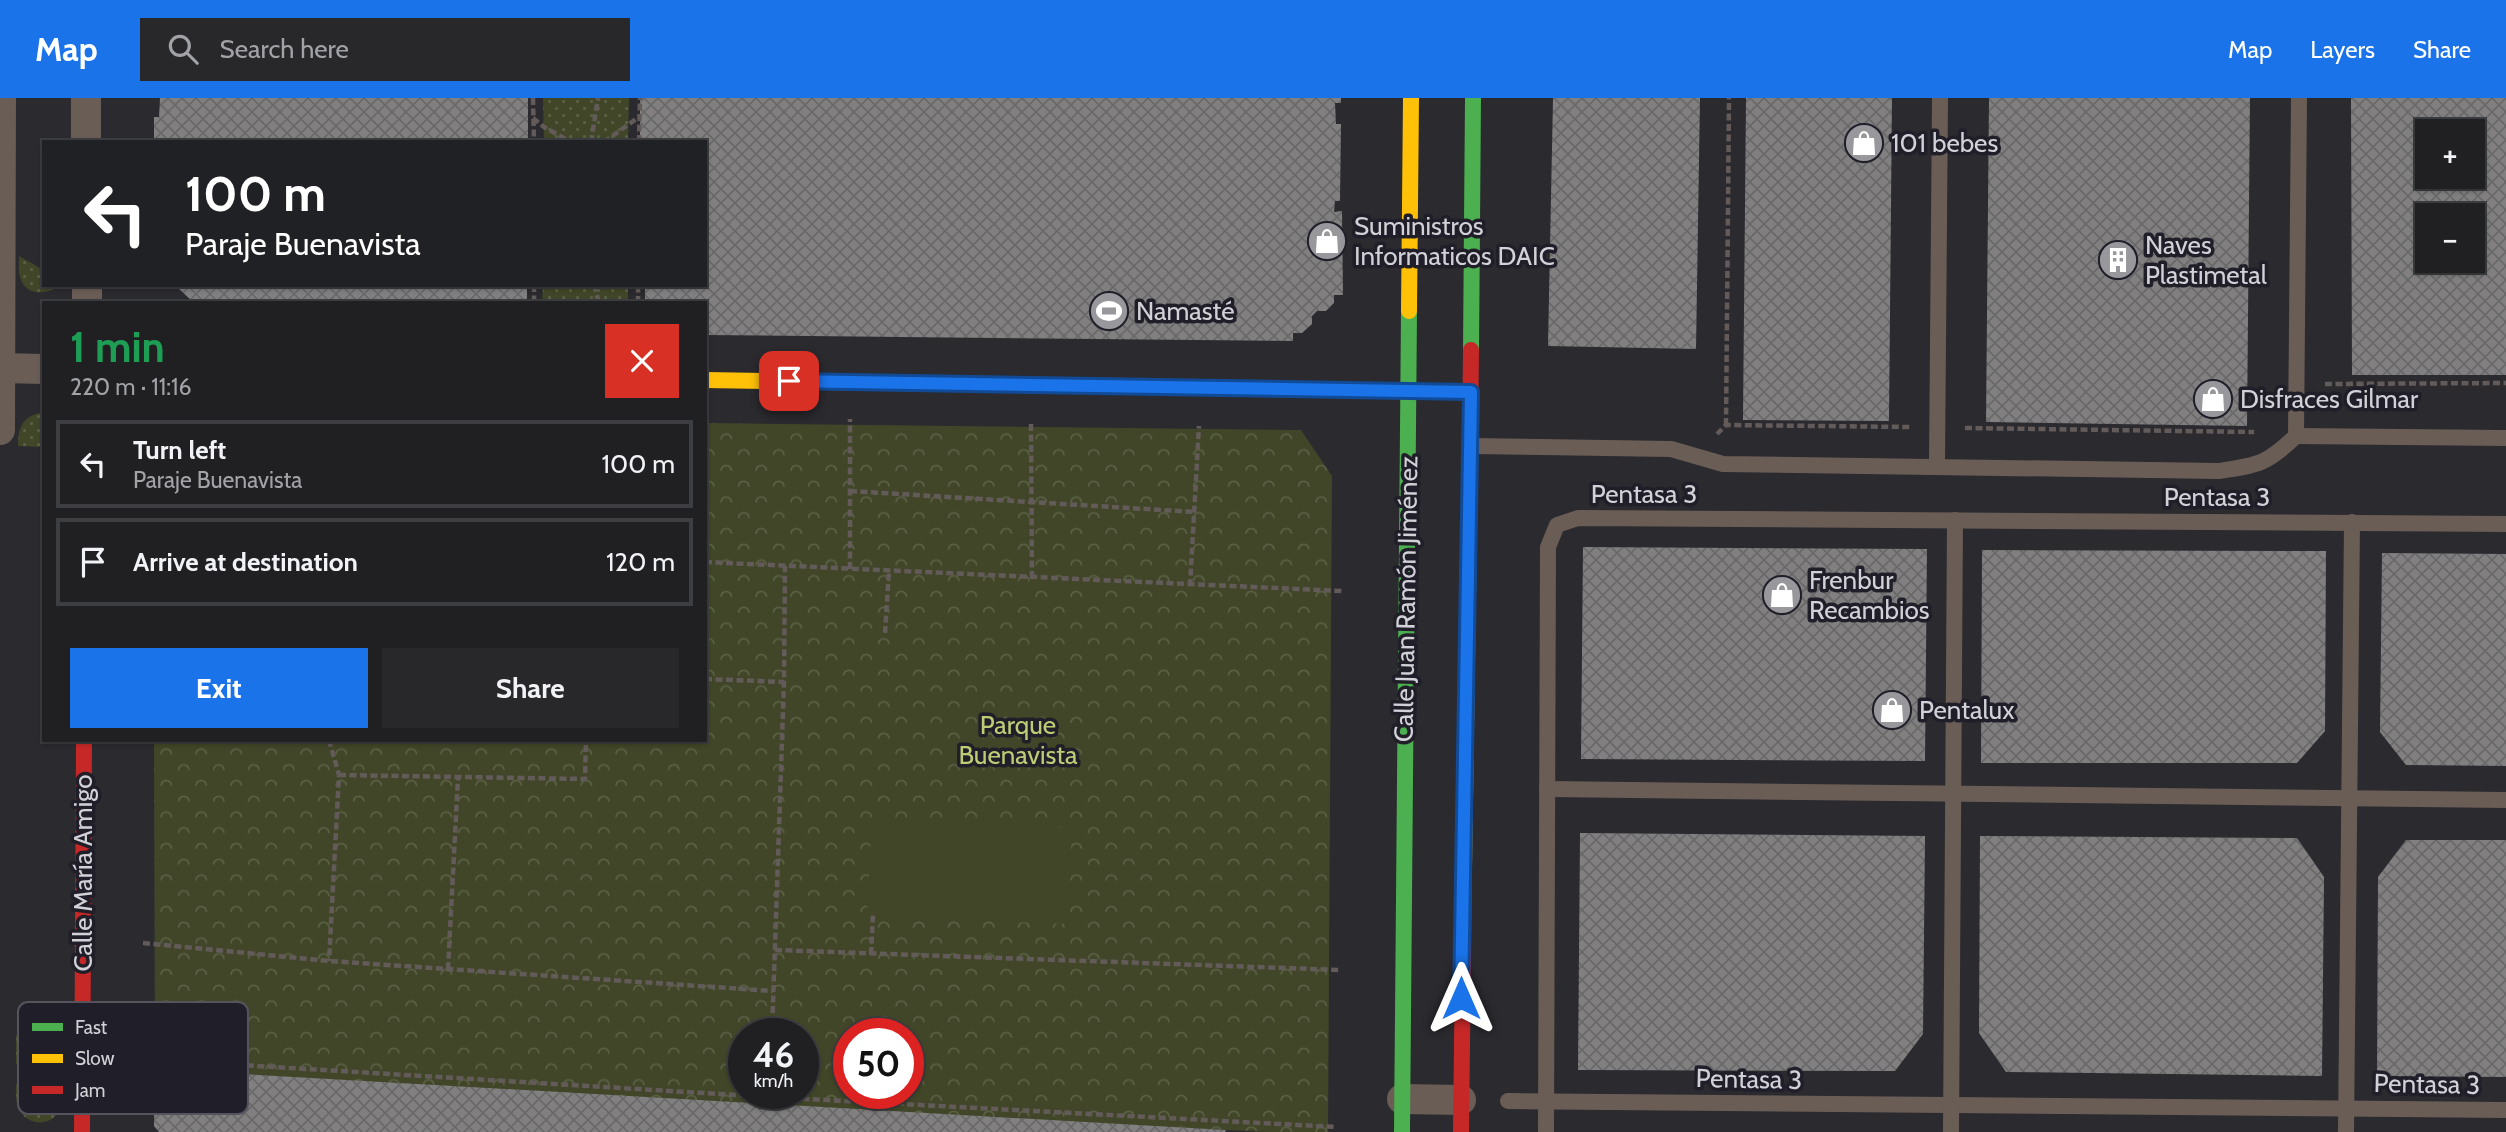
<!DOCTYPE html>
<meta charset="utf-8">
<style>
:root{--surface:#202023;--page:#28282b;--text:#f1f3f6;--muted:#a2a3a6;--line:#3d3e41;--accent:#1a73e8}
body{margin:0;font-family:Cabin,sans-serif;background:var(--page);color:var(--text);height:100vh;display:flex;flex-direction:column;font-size:26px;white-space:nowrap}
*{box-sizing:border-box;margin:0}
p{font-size:23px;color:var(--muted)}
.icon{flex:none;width:38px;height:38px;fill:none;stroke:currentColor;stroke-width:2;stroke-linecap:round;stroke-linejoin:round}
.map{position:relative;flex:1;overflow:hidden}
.panel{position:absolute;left:42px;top:203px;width:665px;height:441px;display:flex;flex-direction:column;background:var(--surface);border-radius:0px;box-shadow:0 2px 5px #0004,0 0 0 2px var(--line)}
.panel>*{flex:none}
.guide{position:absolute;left:42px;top:42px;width:665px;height:147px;border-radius:0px;box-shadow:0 2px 5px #0004,0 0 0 2px var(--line);background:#202124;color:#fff;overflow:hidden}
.tools{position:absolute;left:2415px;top:21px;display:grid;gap:14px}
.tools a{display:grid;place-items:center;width:70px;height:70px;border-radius:0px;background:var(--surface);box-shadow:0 2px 5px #0004,0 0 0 2px var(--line);font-size:35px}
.speed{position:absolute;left:728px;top:920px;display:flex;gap:14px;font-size:35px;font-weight:700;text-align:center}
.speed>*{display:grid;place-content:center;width:91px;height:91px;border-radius:50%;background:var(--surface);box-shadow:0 2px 5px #0004,0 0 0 2px var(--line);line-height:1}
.speed small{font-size:18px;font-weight:400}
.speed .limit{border:10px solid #d22;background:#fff;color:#111}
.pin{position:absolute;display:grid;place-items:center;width:60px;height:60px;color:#fff;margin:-30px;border-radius:14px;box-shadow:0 4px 10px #0006}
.me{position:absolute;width:77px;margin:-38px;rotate:0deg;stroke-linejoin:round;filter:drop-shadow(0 0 5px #0008)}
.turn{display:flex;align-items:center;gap:24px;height:147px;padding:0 28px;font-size:32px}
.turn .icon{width:91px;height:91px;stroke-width:2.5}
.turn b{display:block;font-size:49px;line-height:60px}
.round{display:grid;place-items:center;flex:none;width:74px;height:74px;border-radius:0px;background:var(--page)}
.overview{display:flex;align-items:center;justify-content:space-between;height:119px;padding:0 28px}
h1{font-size:42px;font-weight:800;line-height:52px;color:#1e9e55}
.action{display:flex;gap:14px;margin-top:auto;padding:14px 28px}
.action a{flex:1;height:80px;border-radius:0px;background:var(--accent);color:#fff;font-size:28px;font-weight:800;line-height:80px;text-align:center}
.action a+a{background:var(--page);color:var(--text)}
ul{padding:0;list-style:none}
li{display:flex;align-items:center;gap:21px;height:88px;margin:0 14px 10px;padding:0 14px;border:4px solid var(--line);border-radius:0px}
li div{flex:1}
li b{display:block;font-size:26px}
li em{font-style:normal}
header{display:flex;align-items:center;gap:42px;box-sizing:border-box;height:98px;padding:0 35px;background:var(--accent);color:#fff}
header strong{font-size:33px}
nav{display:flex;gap:38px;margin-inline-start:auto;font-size:24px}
.search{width:490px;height:63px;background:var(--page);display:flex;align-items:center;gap:18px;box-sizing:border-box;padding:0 24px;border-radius:0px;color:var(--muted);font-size:26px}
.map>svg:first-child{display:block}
.park{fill:url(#park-crowns);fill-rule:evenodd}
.garden{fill:url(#garden-dots)}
.pitch{fill:#404627}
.building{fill:url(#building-cross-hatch);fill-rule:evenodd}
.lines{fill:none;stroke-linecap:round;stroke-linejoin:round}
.path{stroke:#635b59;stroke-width:4.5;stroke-dasharray:7 3.5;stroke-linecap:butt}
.lane{stroke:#6a5d56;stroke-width:16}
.street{stroke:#6a5d56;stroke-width:30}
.fast{stroke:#4caf50;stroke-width:16}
.slow{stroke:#ffc107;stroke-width:16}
.jam{stroke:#c62828;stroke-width:16}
.route-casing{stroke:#114b97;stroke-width:18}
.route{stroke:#1a73e8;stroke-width:12}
.labels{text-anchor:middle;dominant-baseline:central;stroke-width:7;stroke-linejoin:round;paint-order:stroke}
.poi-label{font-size:26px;fill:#d1d1d7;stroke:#201e28;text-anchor:start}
.street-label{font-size:26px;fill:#d1d1d7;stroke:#201e28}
.park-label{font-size:26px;fill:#bccd75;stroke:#201e28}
.key{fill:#201e28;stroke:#55545d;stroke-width:2}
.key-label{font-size:19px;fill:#d1d1d7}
</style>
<header>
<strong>Map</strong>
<div class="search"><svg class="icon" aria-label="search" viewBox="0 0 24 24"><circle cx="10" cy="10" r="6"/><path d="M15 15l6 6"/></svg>Search here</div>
<nav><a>Map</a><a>Layers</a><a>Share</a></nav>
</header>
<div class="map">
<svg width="2506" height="1034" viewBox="0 0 2506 1034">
<defs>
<pattern id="park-crowns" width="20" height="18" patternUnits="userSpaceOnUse" patternTransform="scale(1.75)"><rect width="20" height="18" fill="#404627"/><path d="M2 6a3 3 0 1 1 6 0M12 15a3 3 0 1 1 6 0" fill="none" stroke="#5b6046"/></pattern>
<pattern id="garden-dots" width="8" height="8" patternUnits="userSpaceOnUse" patternTransform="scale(1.75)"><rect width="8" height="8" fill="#404627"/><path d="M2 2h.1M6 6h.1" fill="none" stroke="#5b6046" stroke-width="1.8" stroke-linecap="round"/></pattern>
<pattern id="building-cross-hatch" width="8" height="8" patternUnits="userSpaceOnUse" patternTransform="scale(1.75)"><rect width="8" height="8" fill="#817f7f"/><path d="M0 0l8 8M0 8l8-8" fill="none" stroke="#6a6969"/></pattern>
</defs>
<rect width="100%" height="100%" fill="#2a2a2f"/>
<path class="park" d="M705,325l596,7 31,46 -4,656h-60l-306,-15 -807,-48 -1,-329h551zM744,936h59v60h-59zM849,936h59v60h-59z"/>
<g class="garden">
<path d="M543,0h86l-1,44h-84z"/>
<path d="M19,158l21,12 4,-9v26h16c-12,10 -33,11 -39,-5 -3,-7 -2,-16 -2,-24z"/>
<path d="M543,187h85v18h-86z"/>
<path d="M39,315l5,1v33l-26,-1c0,-17 3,-28 21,-33z"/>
<path d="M16,937l20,13 6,-13 19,15v14h-45z"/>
<path d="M16,986h46c0,10 1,20 -4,28 -8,15 -30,13 -38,-1 -5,-8 -4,-18 -4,-27z"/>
</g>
<path class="pitch" d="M872,719l200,11 -4,96 -201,-8z"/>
<g class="building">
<path d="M160,0h368v44h-374v-25h5z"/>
<path d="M640,0h701v5h-6l1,21h5l-1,77h-5l-1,11 8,-1 1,84h-9v8l-8,8h-9l-5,5v8l-10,9h-9v8l-588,-6v-32h-67v-3h7v-15h60v-143h-65z"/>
<path d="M1553,0h147l-4,251 -148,-3z"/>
<path d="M1746,0h146l-3,323 -146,-1z"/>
<path d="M1989,0h261l-3,328 -261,-4z"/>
<path d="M2351,0h155v277h-154zM2427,33h46v46h-46zM2427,117h46v46h-46z"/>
<path d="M175,187h352v18h-333z"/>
<path d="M1583,449l344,2 -2,212 -344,-2z"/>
<path d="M1982,452l344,1 -1,180 -28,32h-316z"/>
<path d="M2382,455l124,1v212l-100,-1 -26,-33z"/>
<path d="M1580,735l345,3 -2,198 -28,37 -317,-1z"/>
<path d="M1980,738l317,2 27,39 -2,199 -316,-4 -27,-39z"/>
<path d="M2406,742h100v237l-129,-1 1,-199z"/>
<path d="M155,971l1071,61 -1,2h-1066l-5,-6z"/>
</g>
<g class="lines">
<g class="path">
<path d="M533,0l1,44"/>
<path d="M533,20l11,9 27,15"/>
<path d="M591,44l7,-44"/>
<path d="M604,44l35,-25"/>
<path d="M639,44l1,-44"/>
<path d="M534,187v18"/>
<path d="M594,187l5,18"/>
<path d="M638,205v-18"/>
<path d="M2325,286l181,-1"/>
<path d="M1031,326l1,154"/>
<path d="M1726,327l3,-327"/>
<path d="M1965,330l289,4"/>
<path d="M1717,336l9,-9 185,2"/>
<path d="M850,393l345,21"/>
<path d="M705,464l637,29"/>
<path d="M850,471v-150"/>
<path d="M1190,488l9,-160"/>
<path d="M885,535l4,-62"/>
<path d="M705,581l79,3"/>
<path d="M329,642l10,35 -10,186"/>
<path d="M339,677l246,4 1,-39"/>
<path d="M143,845l186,18 444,30"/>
<path d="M775,852l566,20"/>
<path d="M871,856l2,-39"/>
<path d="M448,871l10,-191"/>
<path d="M772,936l12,-352 1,-116"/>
<path d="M142,961l627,38 568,30"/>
<path d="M768,1007l1,-11"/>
</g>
<g class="lane">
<path d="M2296,338l210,2"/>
<path d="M1470,348l201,3 52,15 496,7c40,-6 48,-7 77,-35l3,-338"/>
<path d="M1937,367l3,-367"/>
<path d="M1547,691l959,11"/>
<path d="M1508,1003l998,9"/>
<path d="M1546,1034l2,-585 9,-22 21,-7 928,6"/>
<path d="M1951,1034l4,-612"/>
<path d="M2346,1034l6,-610"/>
</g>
<g class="street">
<path d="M86,0v44"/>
<path d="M87,187v18"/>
<path d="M1,270l43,1"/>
<path d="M0,332l1,-332"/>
<path d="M1402,1001l59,1"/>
</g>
<g class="fast">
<path d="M1471,252l2,-252"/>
<path d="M962,286l509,8"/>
<path d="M1402,1034l7,-821"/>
</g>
<g class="slow">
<path d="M1409,213l2,-213"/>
<path d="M705,282l257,4"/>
<path d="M1464,770l5,-341"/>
</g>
<g class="jam">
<path d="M1469,429l2,-177"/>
<path d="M82,1034l2,-392"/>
<path d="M1461,1034l3,-264"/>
</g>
</g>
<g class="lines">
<g class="route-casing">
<path id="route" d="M789,283l682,11 -10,606"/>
</g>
<use href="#route" class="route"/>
</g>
<defs>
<g id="shop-disc" transform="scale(2.0125)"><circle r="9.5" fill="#97979c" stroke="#201e28"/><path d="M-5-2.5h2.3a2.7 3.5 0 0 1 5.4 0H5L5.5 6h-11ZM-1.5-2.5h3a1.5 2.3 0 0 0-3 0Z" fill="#fff"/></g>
<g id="building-disc" transform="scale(2.0125)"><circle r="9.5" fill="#97979c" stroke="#201e28"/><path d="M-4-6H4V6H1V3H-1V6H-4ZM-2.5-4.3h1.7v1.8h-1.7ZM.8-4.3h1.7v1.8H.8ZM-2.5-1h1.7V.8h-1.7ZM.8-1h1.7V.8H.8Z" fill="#fff"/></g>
<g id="stadium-disc" transform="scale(2.0125)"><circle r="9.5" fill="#97979c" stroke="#201e28"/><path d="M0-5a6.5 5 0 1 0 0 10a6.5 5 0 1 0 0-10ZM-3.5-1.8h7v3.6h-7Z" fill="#fff"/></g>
</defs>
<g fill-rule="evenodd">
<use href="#shop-disc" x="1864" y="45"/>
<use href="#shop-disc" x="1327" y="143"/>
<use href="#building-disc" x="2118" y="162"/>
<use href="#stadium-disc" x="1109" y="213"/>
<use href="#shop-disc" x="2213" y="301"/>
<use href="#shop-disc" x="1782" y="497"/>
<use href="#shop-disc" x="1892" y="612"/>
</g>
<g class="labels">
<g class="poi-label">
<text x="1891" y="45">101 bebes</text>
<text x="1354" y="128">Suministros<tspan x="1354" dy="30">Informaticos DAIC</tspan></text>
<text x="2145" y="147">Naves<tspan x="2145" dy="30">Plastimetal</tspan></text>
<text x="1136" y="213">Namasté</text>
<text x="2240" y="301">Disfraces Gilmar</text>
<text x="1809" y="482">Frenbur<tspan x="1809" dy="30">Recambios</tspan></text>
<text x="1919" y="612">Pentalux</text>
</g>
<g class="street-label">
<text x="1644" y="396">Pentasa 3</text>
<text x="2217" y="399">Pentasa 3</text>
<text transform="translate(1406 501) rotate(-89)">Calle Juan Ramón Jiménez</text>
<text transform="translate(83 775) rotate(-90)">Calle María Amigo</text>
<text transform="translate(1749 981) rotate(1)">Pentasa 3</text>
<text transform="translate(2427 986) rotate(1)">Pentasa 3</text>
</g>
<g class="park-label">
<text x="1018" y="627">Parque<tspan x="1018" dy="30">Buenavista</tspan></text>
</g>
</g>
<rect x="18" y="904" width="230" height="112" rx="10" class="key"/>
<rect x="32" y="925" width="31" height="8" fill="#4caf50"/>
<rect x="32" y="956" width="31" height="9" fill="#ffc107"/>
<rect x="32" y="988" width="31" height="8" fill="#c62828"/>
<g class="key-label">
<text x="75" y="936">Fast</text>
<text x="75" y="967">Slow</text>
<text x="75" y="999">Jam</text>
</g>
</svg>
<div class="tools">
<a>+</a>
<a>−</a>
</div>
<div class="speed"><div>46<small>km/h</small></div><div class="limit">50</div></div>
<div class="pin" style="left:789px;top:283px;background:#d93025"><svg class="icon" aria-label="arrive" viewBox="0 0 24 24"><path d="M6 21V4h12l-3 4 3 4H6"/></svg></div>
<svg class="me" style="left:1461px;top:900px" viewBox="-20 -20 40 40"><path d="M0-17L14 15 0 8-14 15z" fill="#1a73e8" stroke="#fff" stroke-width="4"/></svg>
<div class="guide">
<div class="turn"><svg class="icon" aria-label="left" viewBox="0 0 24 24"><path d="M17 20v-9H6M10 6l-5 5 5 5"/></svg><div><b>100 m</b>Paraje Buenavista</div></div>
</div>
<section class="panel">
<div class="overview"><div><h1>1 min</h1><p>220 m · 11:16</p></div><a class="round" style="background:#d93025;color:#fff"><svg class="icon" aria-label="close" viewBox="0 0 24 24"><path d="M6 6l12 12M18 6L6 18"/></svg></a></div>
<ul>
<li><svg class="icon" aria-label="left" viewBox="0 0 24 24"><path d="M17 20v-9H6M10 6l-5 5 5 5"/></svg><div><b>Turn left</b><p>Paraje Buenavista</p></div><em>100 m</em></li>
<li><svg class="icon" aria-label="arrive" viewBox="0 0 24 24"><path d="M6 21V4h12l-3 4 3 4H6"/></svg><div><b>Arrive at destination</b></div><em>120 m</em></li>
</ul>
<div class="action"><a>Exit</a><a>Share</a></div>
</section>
</div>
